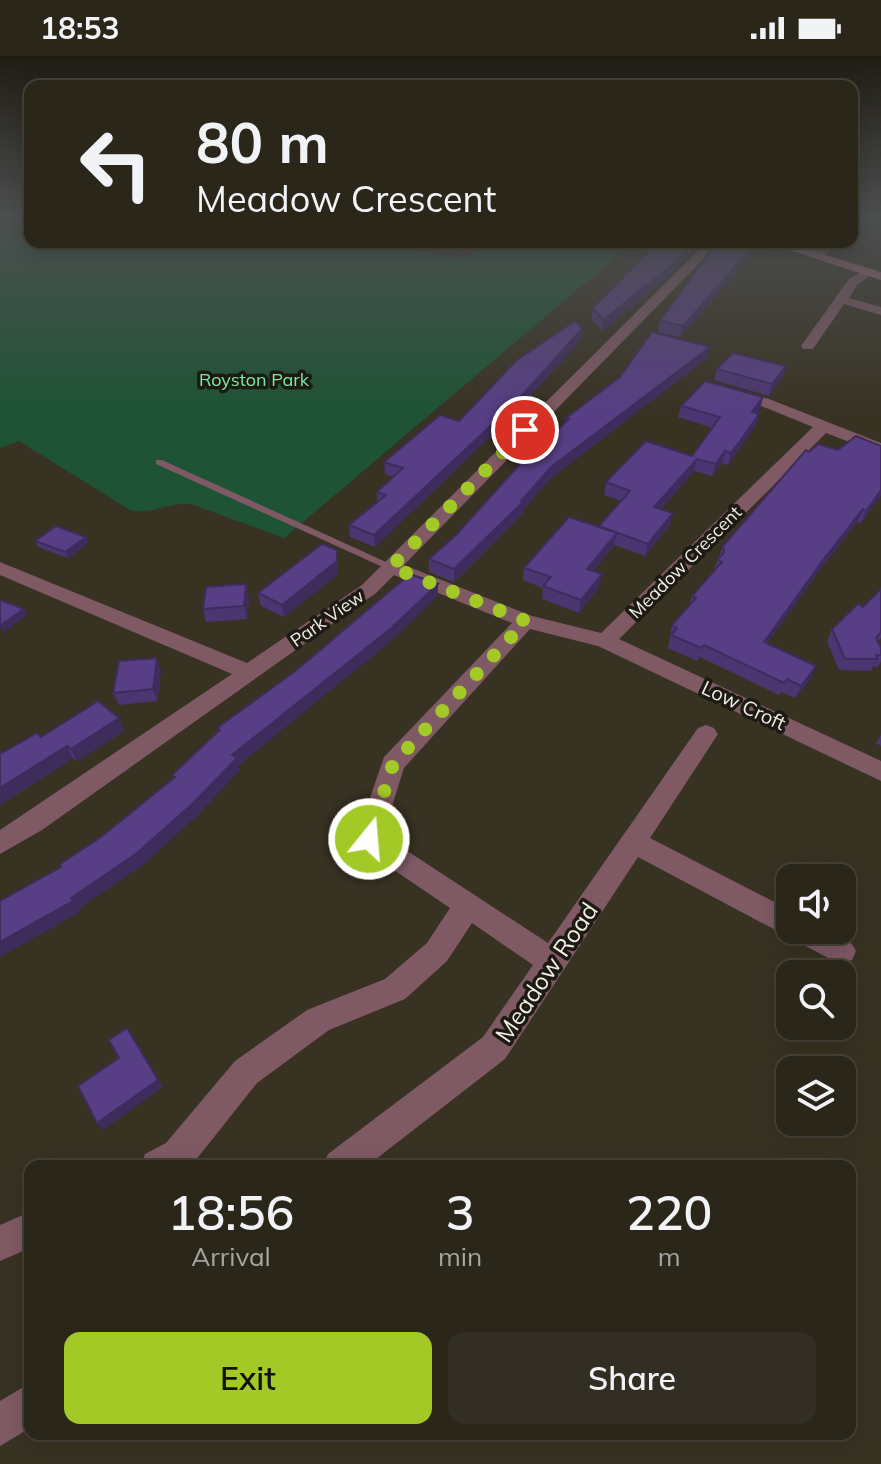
<!DOCTYPE html>
<style>
:root{--surface:#2a261a;--page:#322e23;--text:#f1f3f6;--muted:#a5a5a2;--line:#464339;--accent:#a3c927}
body{margin:0;font-family:Mulish,sans-serif;background:var(--page);color:var(--text);height:100vh;display:flex;flex-direction:column;font-size:30px;white-space:nowrap}
*{box-sizing:border-box;margin:0}
p{font-size:26px;color:var(--muted)}
.icon{flex:none;width:44px;height:44px;fill:none;stroke:currentColor;stroke-width:2;stroke-linecap:round;stroke-linejoin:round}
.map{position:relative;flex:1;overflow:hidden}
.details{position:absolute;left:24px;top:1104px;width:832px;height:280px;display:flex;flex-direction:column;background:var(--surface);border-radius:16px;box-shadow:0 4px 20px #0003,0 0 0 2px var(--line)}
.details>*{flex:none}
.hud{position:absolute;left:24px;top:24px;width:834px;height:168px;border-radius:16px;box-shadow:0 4px 20px #0003,0 0 0 2px var(--line);background:#2a261a;color:var(--text);overflow:hidden}
.tools{position:absolute;left:776px;top:808px;display:grid;gap:16px}
.tools a{display:grid;place-items:center;width:80px;height:80px;border-radius:16px;background:var(--surface);box-shadow:0 4px 20px #0003,0 0 0 2px var(--line);font-size:40px}
.pin{position:absolute;display:grid;place-items:center;width:68px;height:68px;color:#fff;margin:-34px;border:4px solid #fff;border-radius:50%;box-shadow:0 2px 8px #0007}
.me{position:absolute;width:88px;margin:-44px;rotate:17deg;stroke-linejoin:round;filter:drop-shadow(0 0 6px #0008)}
.turn{display:flex;align-items:center;gap:28px;height:168px;padding:0 40px;font-size:36px}
.turn .icon{width:104px;height:104px;stroke-width:2.5}
.turn b{display:block;font-size:56px;line-height:68px}
.eta{display:flex;justify-content:space-evenly;align-items:center;height:136px;text-align:center}
.eta b{font-size:48px;font-weight:600;line-height:56px}
.button{display:flex;gap:16px;margin-top:auto;padding:16px 40px}
.button a{flex:1;height:92px;border-radius:16px;background:var(--accent);color:#111;font-size:32px;font-weight:600;line-height:92px;text-align:center}
.button a+a{background:var(--page);color:var(--text)}
.status{display:flex;justify-content:space-between;align-items:center;height:56px;padding:0 40px;background:var(--surface);direction:ltr}
.status svg{height:22px;fill:currentColor}
.map>svg:first-child{display:block}
.green{fill:#1e5435}
.lines{fill:none;stroke-linecap:round;stroke-linejoin:round}
.lane{fill:#7f5a65;fill-rule:evenodd}
.street{fill:#7f5a65;fill-rule:evenodd}
.secondary{fill:#a96f81;fill-rule:evenodd}
.wall{fill:#4c3672}
.shaded-wall{fill:#3e2c5d}
.building{fill:#583f85;stroke:#3e2c5d;stroke-width:2}
.route{stroke:#a3c927;stroke-width:14;stroke-dasharray:0 25.2}
.labels{text-anchor:middle;dominant-baseline:central;stroke-width:7;stroke-linejoin:round;paint-order:stroke}
.far-park-label{font-size:18px;fill:#78eaa5;stroke:#1d1a13}
.far-street-label{font-size:18px;fill:#f2eee4;stroke:#1d1a13}
.street-label{font-size:20px;fill:#f2eee4;stroke:#1d1a13}
.near-street-label{font-size:24px;fill:#f2eee4;stroke:#1d1a13}
</style>
<div class="status"><b>18:53</b><svg viewBox="0 0 49 12"><path d="M0 12V9h3v3zM5 12V6h3v6zM10 12V3h3v9zM15 12V0h3v12zM26 1h20v11H26zM47 4h2v5h-2z"/></svg></div>
<div class="map">
<svg width="881" height="1408" viewBox="0 0 881 1408">
<rect width="100%" height="100%" fill="#383223"/>
<path class="green" d="M0,161h30v25h336l97,16 33,-16 135,2 -347,294 -93,-34c-22,-2 -40,11 -61,6l-111,-69 -19,7z"/>
<g class="lines">
<path class="lane" d="M156,404h6l235,107 -2,2h-8l-231,-105z"/>
<g class="street">
<path d="M707,186h13l-316,323 128,51 69,17 212,-206 -54,-22 -34,-9v-6l44,9 112,44v11l-55,-21 -207,206 262,122v20l-283,-135 -68,-17 -126,139 -21,67 165,108 150,-215 8,-3 8,3 4,6 -68,104 140,72v20c23,0 55,-4 66,21l-4,9 -10,4 -10,-4 -194,-103 -133,202 -138,107h-44l5,-12 155,-117 50,-72 -61,-42 -25,38 -42,38 -76,31 -72,53 -66,83h-51l5,-12 21,-11 69,-82 72,-51 78,-31 42,-36 23,-35 -90,-61 -4,-8 28,-82 128,-134 -118,-48 -18,18 -334,237 -42,24v-24l232,-156 -232,-99v-13l247,101 115,-78z"/>
<path d="M827,186h14l-21,16h-8v-6z"/>
<path d="M865,213l10,3 -18,13 -8,13 32,9v8l-37,-11 -31,45h-10l-2,-3 48,-67z"/>
<path d="M30,1156v36l-30,13v-36z"/>
<path d="M30,1327v45l-30,18v-45z"/>
</g>
<path class="secondary" d="M765,186h18l98,30v8z"/>
</g>
<g class="wall">
<path d="M717,186h46l-83,95 -22,-5 2,-11z"/>
<path d="M670,219l-68,56 -11,-12 2,-11z"/>
<path d="M582,273l-1,11 -67,74 -139,133 -25,-10 -1,-12 28,-23v-10l17,-15 -9,-3 -1,-12 75,-41z"/>
<path d="M707,302l-157,121 -27,31 -1,4 -68,68 -25,-10v-13l27,-24 109,-112 1,-5z"/>
<path d="M786,310l-4,12 -13,18 -55,-16 3,-11z"/>
<path d="M763,341l-3,12 -3,4 -1,12 -28,40 -6,-2 -10,13 -18,-5 -33,38 9,16 -25,31 -30,-11 -22,26 6,16 -20,26 -37,-14 1,-11 -20,-8 1,-12 75,-41 22,-26 -17,-6 2,-13 86,-26 21,-28 -35,-11 3,-11z"/>
<path d="M881,439l-20,28 -4,-1 -39,50 -51,71 44,35 -16,20 -14,-6 -2,3 -79,-38 -3,4 -29,-13 4,-23 17,-20 3,-9 21,-24 10,-26z"/>
<path d="M35,485l53,2 -20,15 -30,-11z"/>
<path d="M338,506v12l-54,43 -23,-11 -3,-13z"/>
<path d="M881,533v49l-4,3 4,7v13l-3,6 -5,-1 -2,5 -32,-1 -12,-29 5,-12 31,-22z"/>
<path d="M249,541l-2,22 -41,3 -3,-13z"/>
<path d="M161,615l-4,30 -38,4 -6,-12z"/>
<path d="M124,675l-47,30 -4,-3 -73,47v-51l41,-17z"/>
<path d="M881,679v11l-5,-3z"/>
</g>
<g class="shaded-wall">
<path d="M695,186h8l-33,33 -68,56 1,-11z"/>
<path d="M757,186h6l-83,95 3,-11z"/>
<path d="M582,273l-1,11 -67,74 -139,133 -1,-12z"/>
<path d="M710,291l-3,11 -157,121 -27,31 -1,4 -68,68v-13l67,-68 30,-34z"/>
<path d="M786,310l-4,12 -13,18 3,-12z"/>
<path d="M763,341l-3,12 -11,15 3,-12z"/>
<path d="M759,358l-3,11 -28,40 3,-12z"/>
<path d="M725,395l-3,12 -10,13 4,-12z"/>
<path d="M697,403l-3,12 -42,48 2,-12z"/>
<path d="M881,434v5l-20,28 5,-12z"/>
<path d="M863,453l-6,13 -39,50 -59,82 5,-12 59,-82z"/>
<path d="M673,457l-3,12 -25,31 3,-12z"/>
<path d="M617,477l-3,13 -29,35 2,-12z"/>
<path d="M86,481l2,6 -20,15 -3,-6z"/>
<path d="M337,494l1,24 -54,43 -2,-12z"/>
<path d="M602,518l-3,13 -20,26 2,-13z"/>
<path d="M246,528l3,13 -2,22 -3,-13z"/>
<path d="M438,528v12l-47,45 -152,124 1,5 -44,47 -53,48 -65,44 2,3 -80,45v-15l71,-44 161,-143z"/>
<path d="M24,553l3,6 -24,18 -3,-7z"/>
<path d="M157,602l4,13 -4,30 -4,-12z"/>
<path d="M816,610l-5,12 -16,20 6,-12z"/>
<path d="M119,662l5,13 -47,30 -6,-12z"/>
<path d="M67,690l6,12 -73,47v-17z"/>
<path d="M127,972l36,59 -60,43 -6,-7 61,-43z"/>
</g>
<g class="building">
<path d="M658,186h37l-23,23 -69,55 -10,-12z"/>
<path d="M717,186h40l-74,84 -23,-5z"/>
<path d="M575,265l7,8 -67,74 -141,132 -25,-10 37,-30 -9,-3 26,-24 -19,-6 56,-47 19,6 58,-61z"/>
<path d="M652,276l58,15 -159,120 -30,34 2,1 -69,67 -25,-10 27,-24 64,-71 49,-45 -3,-1 54,-41z"/>
<path d="M733,297l53,13 -14,18 -55,-15z"/>
<path d="M705,325l58,16 -11,15 7,2 -19,27 -9,12 -6,-2 -9,13 -19,-5 -43,48 19,6 -25,31 -49,-18 31,-35 -24,-9 40,-41 46,15 28,-39 -39,-11z"/>
<path d="M856,380l25,10v44l-15,21 -3,-2 -40,51 -59,82 52,24 -15,20 -14,-7 -3,4 -80,-38 -3,3 -30,-13 6,-7 -5,-3 24,-27 -4,-2 30,-34 -5,-2 7,-7 -1,-7 83,-96 3,2 9,-8 20,6z"/>
<path d="M569,461l48,16 -30,36 15,5 -21,26 -38,-14 8,-9 -27,-9z"/>
<path d="M56,470l30,11 -21,15 -30,-11z"/>
<path d="M322,488l15,6v11l-55,44 -24,-12z"/>
<path d="M410,518l28,10 -48,45 -158,126 5,3 -46,47 -54,48 -66,45 2,3 -73,41v-41l61,-34 -1,-3 41,-27 74,-60 -3,-2 48,-45 -3,-2 81,-59z"/>
<path d="M246,528l-2,22 -41,3 3,-22z"/>
<path d="M881,533v43l-5,6 5,10v7h-5l1,4h-32l-13,-30 26,-25 5,3z"/>
<path d="M0,544l24,9 -24,17z"/>
<path d="M157,602l-4,31 -40,4 6,-32z"/>
<path d="M98,645l21,17 -48,31 -4,-3 -67,42v-34l37,-21 4,4z"/>
<path d="M127,972l31,52 -61,43 -19,-37 41,-28 -10,-18z"/>
</g>
<linearGradient id="sky" x2="0" y2="1"><stop stop-color="#1f1c13"/><stop offset="0.45" stop-color="#4d4f50"/><stop offset="1" stop-color="#4d4f50" stop-opacity="0"/></linearGradient>
<rect width="881" height="358" fill="url(#sky)"/>
<g class="lines">
<path class="route" d="M369,783l24,-75 133,-143 -135,-54 134,-137"/>
</g>
<g class="labels">
<g class="far-park-label">
<text x="254" y="323">Royston Park</text>
</g>
<g class="far-street-label">
<text transform="translate(685 506) rotate(-45)">Meadow Crescent</text>
<text transform="translate(327 562) rotate(-35)">Park View</text>
</g>
<g class="street-label">
<text transform="translate(744 649) rotate(25)">Low Croft</text>
</g>
<g class="near-street-label">
<text transform="translate(546 916) rotate(-56)">Meadow Road</text>
</g>
</g>
</svg>
<div class="tools">
<a><svg class="icon" aria-label="sound" viewBox="0 0 24 24"><path d="M4 9h4l5-4v14l-5-4H4zM17 9q2 3 0 6"/></svg></a>
<a><svg class="icon" aria-label="search" viewBox="0 0 24 24"><circle cx="10" cy="10" r="6"/><path d="M15 15l6 6"/></svg></a>
<a><svg class="icon" aria-label="layers" viewBox="0 0 24 24"><path d="M12 4l9 5-9 5-9-5zM3 14l9 5 9-5"/></svg></a>
</div>
<div class="pin" style="left:525px;top:374px;background:#d93025"><svg class="icon" aria-label="arrive" viewBox="0 0 24 24"><path d="M6 21V4h12l-3 4 3 4H6"/></svg></div>
<svg class="me" style="left:369px;top:783px" viewBox="-20 -20 40 40"><circle r="17" fill="#a3c927" stroke="#fff" stroke-width="3"/><path d="M0-11L8 9 0 5-8 9z" fill="#fff"/></svg>
<div class="hud">
<div class="turn"><svg class="icon" aria-label="left" viewBox="0 0 24 24"><path d="M17 20v-9H6M10 6l-5 5 5 5"/></svg><div><b>80 m</b>Meadow Crescent</div></div>
</div>
<section class="details">
<div class="eta">
<div><b>18:56</b><p>Arrival</p></div>
<div><b>3</b><p>min</p></div>
<div><b>220</b><p>m</p></div>
</div>
<div class="button"><a>Exit</a><a>Share</a></div>
</section>
</div>
